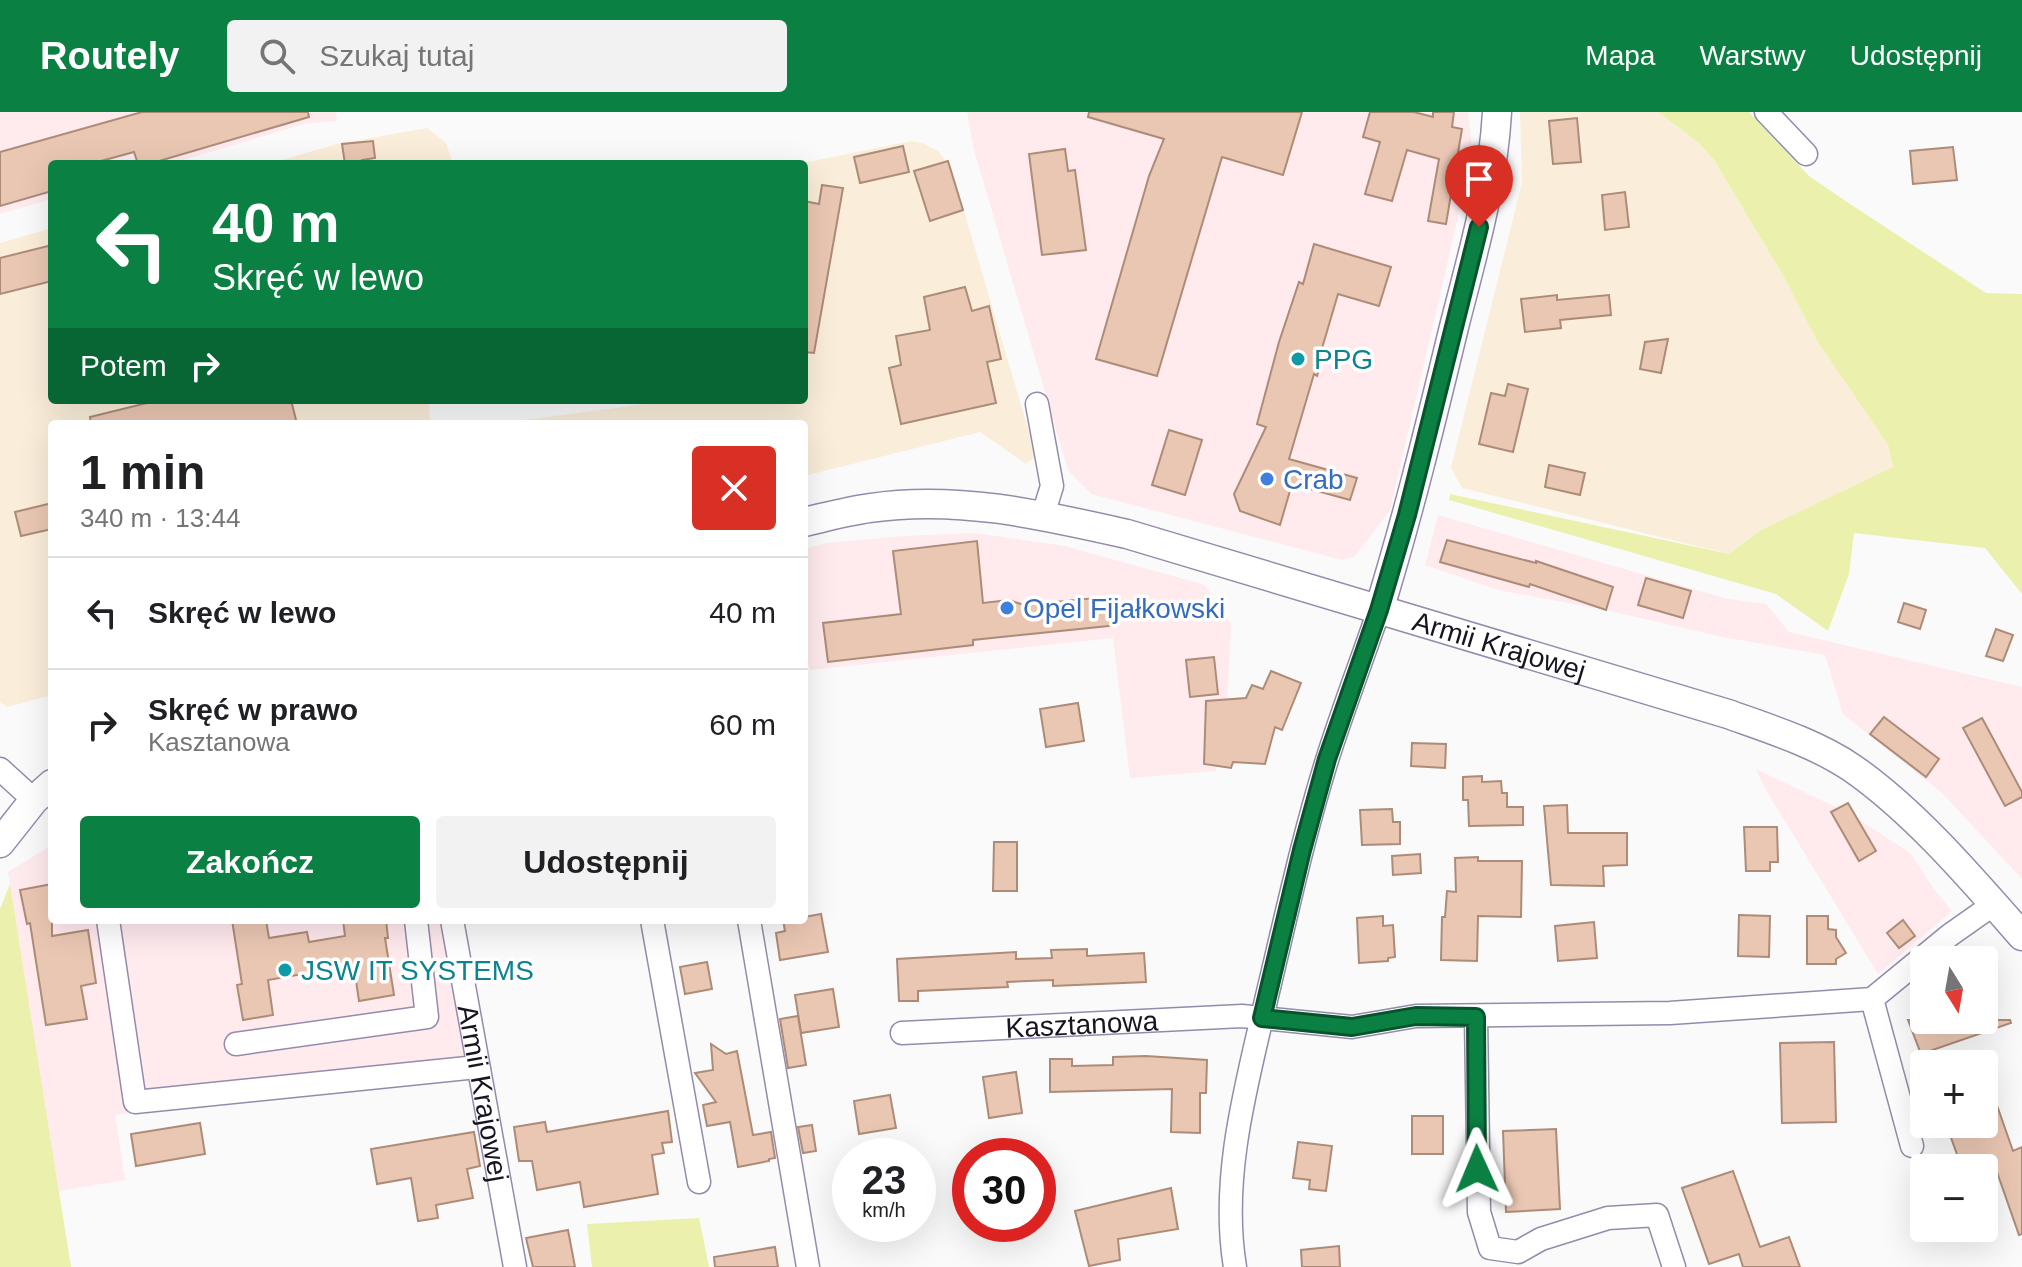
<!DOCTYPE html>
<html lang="pl">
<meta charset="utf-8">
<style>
:root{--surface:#fff;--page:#f2f2f2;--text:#202124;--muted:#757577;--line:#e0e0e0;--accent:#0b8043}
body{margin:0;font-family:Helvetica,sans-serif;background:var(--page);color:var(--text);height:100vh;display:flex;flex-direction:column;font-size:30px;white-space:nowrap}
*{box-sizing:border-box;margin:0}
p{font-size:26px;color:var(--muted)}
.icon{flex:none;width:44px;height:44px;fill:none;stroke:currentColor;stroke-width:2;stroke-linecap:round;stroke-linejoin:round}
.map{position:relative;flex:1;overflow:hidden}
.drawer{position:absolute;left:48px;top:308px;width:760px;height:504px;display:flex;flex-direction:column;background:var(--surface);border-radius:8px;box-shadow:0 8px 32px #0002}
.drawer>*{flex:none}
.hud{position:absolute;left:48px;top:48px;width:760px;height:244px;border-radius:8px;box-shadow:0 8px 32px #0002;background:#0b8043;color:#fff;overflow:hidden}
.needle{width:52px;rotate:169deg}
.buttons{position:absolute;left:1910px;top:834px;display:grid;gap:16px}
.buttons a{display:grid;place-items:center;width:88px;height:88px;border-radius:8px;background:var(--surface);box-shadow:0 8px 32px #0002;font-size:40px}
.speed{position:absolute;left:832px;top:1026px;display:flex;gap:16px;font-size:40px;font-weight:700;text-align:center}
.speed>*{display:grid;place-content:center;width:104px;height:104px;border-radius:50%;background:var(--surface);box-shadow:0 8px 32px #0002;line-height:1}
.speed small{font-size:20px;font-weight:400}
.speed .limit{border:12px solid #d22;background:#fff;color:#111}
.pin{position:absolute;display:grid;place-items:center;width:68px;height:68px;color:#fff;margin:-82px -34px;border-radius:50% 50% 50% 0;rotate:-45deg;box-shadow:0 0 8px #0007}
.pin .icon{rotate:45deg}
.me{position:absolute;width:88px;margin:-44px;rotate:359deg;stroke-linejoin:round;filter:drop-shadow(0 0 6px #0008)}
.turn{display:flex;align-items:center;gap:28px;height:168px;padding:0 32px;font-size:36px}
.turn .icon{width:104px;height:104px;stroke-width:2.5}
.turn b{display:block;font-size:56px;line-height:68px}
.then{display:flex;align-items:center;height:76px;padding:0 32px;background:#0003;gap:16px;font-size:30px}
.round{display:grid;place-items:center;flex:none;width:84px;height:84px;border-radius:8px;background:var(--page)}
.summary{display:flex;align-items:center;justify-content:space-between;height:136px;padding:0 32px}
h1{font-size:48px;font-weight:800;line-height:60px}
.action{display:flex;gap:16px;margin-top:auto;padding:16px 32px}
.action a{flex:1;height:92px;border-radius:8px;background:var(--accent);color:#fff;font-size:32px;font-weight:800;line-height:92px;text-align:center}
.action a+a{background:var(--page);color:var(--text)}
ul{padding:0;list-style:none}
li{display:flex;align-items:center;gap:24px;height:112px;padding:0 32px;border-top:2px solid var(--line)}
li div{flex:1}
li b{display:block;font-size:30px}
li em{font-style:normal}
header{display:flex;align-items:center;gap:48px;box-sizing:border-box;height:112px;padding:0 40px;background:var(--accent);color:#fff}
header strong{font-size:38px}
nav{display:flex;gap:44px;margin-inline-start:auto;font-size:28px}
.search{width:560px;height:72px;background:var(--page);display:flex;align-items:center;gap:20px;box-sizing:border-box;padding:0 28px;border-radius:8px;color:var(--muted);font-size:30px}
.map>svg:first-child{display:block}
.commercial{fill:#ffeaee}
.industrial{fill:#faeeda}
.green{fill:#ebf1ad}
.building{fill:#eac7b3;stroke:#ac8c78;stroke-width:2}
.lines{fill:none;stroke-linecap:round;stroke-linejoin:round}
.minor-casing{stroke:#948bac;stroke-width:25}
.tertiary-casing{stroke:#948bac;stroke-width:31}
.minor{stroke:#fff;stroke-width:22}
.tertiary{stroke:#fff;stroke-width:28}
.route-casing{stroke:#07532c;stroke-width:20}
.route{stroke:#0b8043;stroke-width:14}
.culture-dot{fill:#0f9aa8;stroke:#fff;stroke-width:3}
.shop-dot{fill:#3f7fe0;stroke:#fff;stroke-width:3}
.labels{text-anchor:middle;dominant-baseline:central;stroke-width:7;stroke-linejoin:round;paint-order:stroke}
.culture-label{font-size:28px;fill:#0d838f;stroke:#fff;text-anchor:start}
.shop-label{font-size:28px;fill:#366cbe;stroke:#fff;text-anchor:start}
.street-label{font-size:28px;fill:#181420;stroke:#fff}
</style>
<header>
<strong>Routely</strong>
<div class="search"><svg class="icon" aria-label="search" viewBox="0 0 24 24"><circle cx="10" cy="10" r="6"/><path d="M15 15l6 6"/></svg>Szukaj tutaj</div>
<nav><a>Mapa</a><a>Warstwy</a><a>Udostępnij</a></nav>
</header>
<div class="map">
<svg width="2022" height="1155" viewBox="0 0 2022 1155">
<rect width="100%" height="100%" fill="#fafafa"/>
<g class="commercial">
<path d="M0,0h336l1,9 -33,3 -134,40h-118v35l-52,15z"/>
<path d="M967,0h501l4,36 -10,52 -72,310 -35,46 -13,4 -251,-66 -23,-24 -94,-320z"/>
<path d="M1438,403l290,84 38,5 23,28 233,55v192l-80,-86 -99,-79 -18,-59 -102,-18 -118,-27 -107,-20 -73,-25z"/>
<path d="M975,421l90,13 140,39 26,39 -4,80 -8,1 -3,66 -86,7 -17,-140 -303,32 -3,-9 -3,-1v-111l23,-6 77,-7z"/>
<path d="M1756,657l96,46 58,38 23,35 19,23 -74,63 -112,-184z"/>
<path d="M50,734l2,74h399l24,149 -50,13 -310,33 10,65 -66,11 -51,-319z"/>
</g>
<g class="industrial">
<path d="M1520,0h138l41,31 15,17 70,117 33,64 71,104 6,22 -133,63 -32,24 -267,-66 -11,-20 71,-286z"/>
<path d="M427,16l19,15 7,21h-185l69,-20z"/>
<path d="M911,29l11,2 16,8 13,16 85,289 -10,8 -46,-32 -176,44v-52h-310l181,-24h129v-236h-6z"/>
<path d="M52,116v172h377l1,24h-378v271l-45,12 -7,-5v-459z"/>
</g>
<g class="green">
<path d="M1658,0h91l60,64 35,24 142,93 36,1v300l-37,-46 -131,-15 -5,41 -21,57 -52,-37 -327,-94 1,-6 279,60 32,-24 132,-63 -5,-22 -71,-104 -33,-64 -70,-117 -15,-17z"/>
<path d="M10,772l61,383h-71v-358z"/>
<path d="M699,1106l10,49h-117l-5,-43z"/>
</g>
<g class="building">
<path d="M142,0h166l1,5 -160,47h-11l-4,-12 -44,12h-38v27l-52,15v-54z"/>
<path d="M1089,0h213l-19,63 -61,-18 -65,219 -61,-17 53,-183 15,-37 -76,-22z"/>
<path d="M1370,0h44l19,5v-5h21l-2,15 10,2 -16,95 -18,-3 11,-62 -32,-9 -15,51 -27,-7 15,-52 -17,-5z"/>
<path d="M1577,6l4,44 -28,2 -4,-43z"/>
<path d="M373,29l2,17 -13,2 1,4h-18l-3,-20z"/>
<path d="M903,34l6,26 -49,11 -6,-26z"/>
<path d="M1953,35l4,33 -44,4 -3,-33z"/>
<path d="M1065,37l3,22 7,-1 11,80 -44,5 -13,-101z"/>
<path d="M948,49l15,49 -33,11 -16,-50z"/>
<path d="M822,73l21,3 -29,165 -10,-1v-151l15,3z"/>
<path d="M1625,80l4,35 -24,3 -3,-35z"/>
<path d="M1314,132l77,23 -12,39 -41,-12 -18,61 3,1 -6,20 -3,-2 -25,85 68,19 -7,22 -58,-16 -12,41 -40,-14 -6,-17 32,-67 -9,-3 22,-82 20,-60 4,2z"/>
<path d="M52,133v36l-52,13v-36z"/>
<path d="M965,175l7,24 17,-5 12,53 -14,3 9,41 -95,21 -12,-56 12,-3 -5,-29 34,-6 -6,-33z"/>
<path d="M1557,183v5l52,-5 2,20 -51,5 1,8 -36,4 -4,-33z"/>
<path d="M1668,227l-7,34 -21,-4 5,-27z"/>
<path d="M1508,272l20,5 -15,63 -34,-8 12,-51 14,3z"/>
<path d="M159,288h132l6,24h-206l-1,-7z"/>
<path d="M1169,318l33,10 -17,55 -33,-10z"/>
<path d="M1549,353l36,8 -5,22 -35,-8z"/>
<path d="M52,391v26l-31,7 -6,-24z"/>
<path d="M1447,428l89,23v-2l77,26 -7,23 -76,-26 -1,3 -89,-25z"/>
<path d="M977,429l6,62 26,-3 15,5 92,-9 2,29 -145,15v5l-145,17 -5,-39 78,-9 -8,-63z"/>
<path d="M1646,466l45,13 -8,27 -45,-13z"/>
<path d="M1904,491l22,7 -6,19 -22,-7z"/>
<path d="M1996,517l17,6 -10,26 -17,-5z"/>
<path d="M1214,545l4,37 -28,3 -4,-37z"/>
<path d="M1271,559l30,12 -19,47 -7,-3 -10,37 -32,-2 -2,6 -27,-4 2,-63 40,-3 6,-13 11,4z"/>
<path d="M1078,591l6,38 -38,6 -6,-38z"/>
<path d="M1884,605l55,42 -13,18 -56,-43z"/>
<path d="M1982,606l40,74v5l-17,9 -42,-78z"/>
<path d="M1412,631l34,1 -1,24 -34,-2z"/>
<path d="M1482,664v6l19,-1 1,12h5v14h16v18l-54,1 -1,-26h-5v-23z"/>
<path d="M1848,691l28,48 -17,10 -28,-49z"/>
<path d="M1567,693l1,28h59v32l-24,1 1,20 -53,-1 -7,-79z"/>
<path d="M1392,697l1,13h7v22l-38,1 -2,-35z"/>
<path d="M1744,715h33l1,35h-8v9h-24z"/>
<path d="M994,730h23v49h-24z"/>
<path d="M1420,742l1,19 -28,2 -1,-19z"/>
<path d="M1478,745v4h44l-1,56 -43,-1 -1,45 -36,-1 1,-43h3l2,-26 9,1 -1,-34z"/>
<path d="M52,772v52l36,-6 8,53 -15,3 6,33 -41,6 -16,-102 -3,1 -7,-34z"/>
<path d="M821,802l7,38 -48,8 -4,-27 9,-2 -2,-11h21v-3z"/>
<path d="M1739,803l31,1 -1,41 -31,-1z"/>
<path d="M1383,804v10l10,-1 2,32 -7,1v3l-29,2 -2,-45z"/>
<path d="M1807,804h21v13l8,1v7l10,16 -10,6v5h-29z"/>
<path d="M232,808h34l3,18 38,-6 2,10 36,-6 -2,-16h43l2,18h-3l9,57 -35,6 -5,-34 -40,5 -46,8 5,35 -30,5 -6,-35 5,-1z"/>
<path d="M1903,808l12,16 -16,12 -12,-15z"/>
<path d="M1594,810l3,36 -39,3 -3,-35z"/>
<path d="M1087,837v7l57,-3 2,29 -93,4v-6l-46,2 1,5 -90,4v10h-19l-2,-42 119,-7v7l36,-1 -1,-8z"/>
<path d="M707,850l5,27 -27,5 -5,-27z"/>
<path d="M833,877l6,38 -38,6 -6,-38z"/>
<path d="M798,904l8,49 -18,3 -8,-49z"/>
<path d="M1908,908h102l1,3 -90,31z"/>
<path d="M1834,930l2,80 -54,1 -2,-80z"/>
<path d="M711,932l15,10 11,-3 16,84 18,-3 4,26 -6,1v2l-31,6 -8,-45 -23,4 -4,-21 13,-3 -21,-29 18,-3z"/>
<path d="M1146,944l61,4 -1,33h-6v40l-29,-1 1,-43 -122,3v-33h22v7l41,-1v-8z"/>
<path d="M1016,960l6,41 -33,5 -6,-41z"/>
<path d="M1984,965h3l26,74 9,-4v87l-3,1 -27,-77 -30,10 -16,-44h38z"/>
<path d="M890,983l6,33 -37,6 -5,-33z"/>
<path d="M668,999l4,31 -10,1 2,10 -12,2 6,39 -74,13 -4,-25 -43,8 -5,-29h-13l-5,-34 31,-5 2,10z"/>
<rect x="1412" y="1004" width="31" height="38"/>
<path d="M200,1011l5,31 -69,12 -5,-32z"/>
<path d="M812,1013l4,26 -13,2 -5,-26z"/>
<path d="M1556,1017l4,80 -54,3 -3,-81z"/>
<path d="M474,1020l6,34 -13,3 6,29 -37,7 2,13 -20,3 -7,-43 -34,6 -6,-35z"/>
<path d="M1298,1030l34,4 -6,45 -17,-2 1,-9 -17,-2z"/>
<path d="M1733,1059l27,76 29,-10 11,30h-57l-4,-13 -30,10 -27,-76z"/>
<path d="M1171,1076l7,41 -60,10 2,21 -31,6 -14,-55z"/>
<path d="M568,1118l7,37h-42l-7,-29z"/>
<path d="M1339,1134l1,21h-38l-1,-17z"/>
<path d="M775,1135l3,20h-63l-1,-10z"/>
</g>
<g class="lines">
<g class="minor-casing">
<g id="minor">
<path d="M1766,0l40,42"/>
<path d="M1037,292l15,82 -9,29"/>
<path d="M0,657l34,31"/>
<path d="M108,808l27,182 342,-35"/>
<path id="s1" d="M452,808l63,347"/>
<path d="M652,808l47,262"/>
<path d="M749,808l59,347"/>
<path d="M1872,887l40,147"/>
<path d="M1476,905l3,195 11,36 28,4 23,-13 67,-21 49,-3 17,52"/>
<path id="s2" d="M902,921l340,-17 110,11 64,-11 254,-3 202,-14 78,-64 44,-31"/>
<path d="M236,932l191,-27 -11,-97"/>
<path d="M1235,1155c-15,-90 12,-184 32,-271 19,-79 36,-159 60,-236 16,-51 35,-100 52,-150"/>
</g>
</g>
<g class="tertiary-casing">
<g id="tertiary">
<path id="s3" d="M804,410c22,-5 44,-11 66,-14 87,-13 173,7 257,26l601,180c42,15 87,29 124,54 62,43 120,111 170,168"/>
<path d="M1379,498c29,-94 52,-188 75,-283 18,-71 39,-141 43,-215"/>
<path d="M0,731l34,-43 18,-16"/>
</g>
</g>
<use href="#minor" class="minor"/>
<use href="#tertiary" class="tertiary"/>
</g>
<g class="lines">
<g class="route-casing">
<path id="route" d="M1477,1057l-1,-152 -60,-1 -64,11 -90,-9 40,-168 25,-91 52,-149 28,-95 72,-288"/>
</g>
<use href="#route" class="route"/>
</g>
<g class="culture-dot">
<circle cx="1298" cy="247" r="8"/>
<circle cx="285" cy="858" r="8"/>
</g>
<g class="shop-dot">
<circle cx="1267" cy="367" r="8"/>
<circle cx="1007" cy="496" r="8"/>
</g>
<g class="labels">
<g class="culture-label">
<text x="1314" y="247">PPG</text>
<text x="301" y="858">JSW IT SYSTEMS</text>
</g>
<g class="shop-label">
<text x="1283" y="367">Crab</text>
<text x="1023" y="496">Opel Fijałkowski</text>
</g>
<g class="street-label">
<text stroke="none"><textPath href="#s3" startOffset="716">Armii Krajowej</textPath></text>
<text stroke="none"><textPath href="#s2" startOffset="180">Kasztanowa</textPath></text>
<text stroke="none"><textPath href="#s1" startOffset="176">Armii Krajowej</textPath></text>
</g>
</g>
</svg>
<div class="buttons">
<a><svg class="needle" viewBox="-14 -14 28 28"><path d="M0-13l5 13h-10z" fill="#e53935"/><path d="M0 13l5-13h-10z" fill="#757577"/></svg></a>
<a>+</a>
<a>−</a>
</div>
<div class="speed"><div>23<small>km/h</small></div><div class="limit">30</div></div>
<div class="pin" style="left:1479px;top:115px;background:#d93025"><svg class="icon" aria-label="arrive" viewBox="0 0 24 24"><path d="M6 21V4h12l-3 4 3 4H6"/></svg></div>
<svg class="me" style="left:1477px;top:1057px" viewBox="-20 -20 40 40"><path d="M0-17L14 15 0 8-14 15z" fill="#0b8043" stroke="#fff" stroke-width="4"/></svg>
<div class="hud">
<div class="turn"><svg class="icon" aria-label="left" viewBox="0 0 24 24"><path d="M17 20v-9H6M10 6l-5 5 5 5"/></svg><div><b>40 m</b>Skręć w lewo</div></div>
<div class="then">Potem<svg class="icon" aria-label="right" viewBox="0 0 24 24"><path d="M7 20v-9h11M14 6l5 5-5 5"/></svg></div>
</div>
<section class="drawer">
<div class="summary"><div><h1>1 min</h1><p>340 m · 13:44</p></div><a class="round" style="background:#d93025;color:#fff"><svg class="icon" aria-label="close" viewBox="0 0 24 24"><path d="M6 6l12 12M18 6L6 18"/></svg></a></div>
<ul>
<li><svg class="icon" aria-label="left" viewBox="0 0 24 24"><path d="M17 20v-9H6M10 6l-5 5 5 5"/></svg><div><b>Skręć w lewo</b></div><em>40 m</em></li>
<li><svg class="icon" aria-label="right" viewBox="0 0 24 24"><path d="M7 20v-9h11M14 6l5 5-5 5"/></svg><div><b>Skręć w prawo</b><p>Kasztanowa</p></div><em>60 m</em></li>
</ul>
<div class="action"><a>Zakończ</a><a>Udostępnij</a></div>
</section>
</div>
